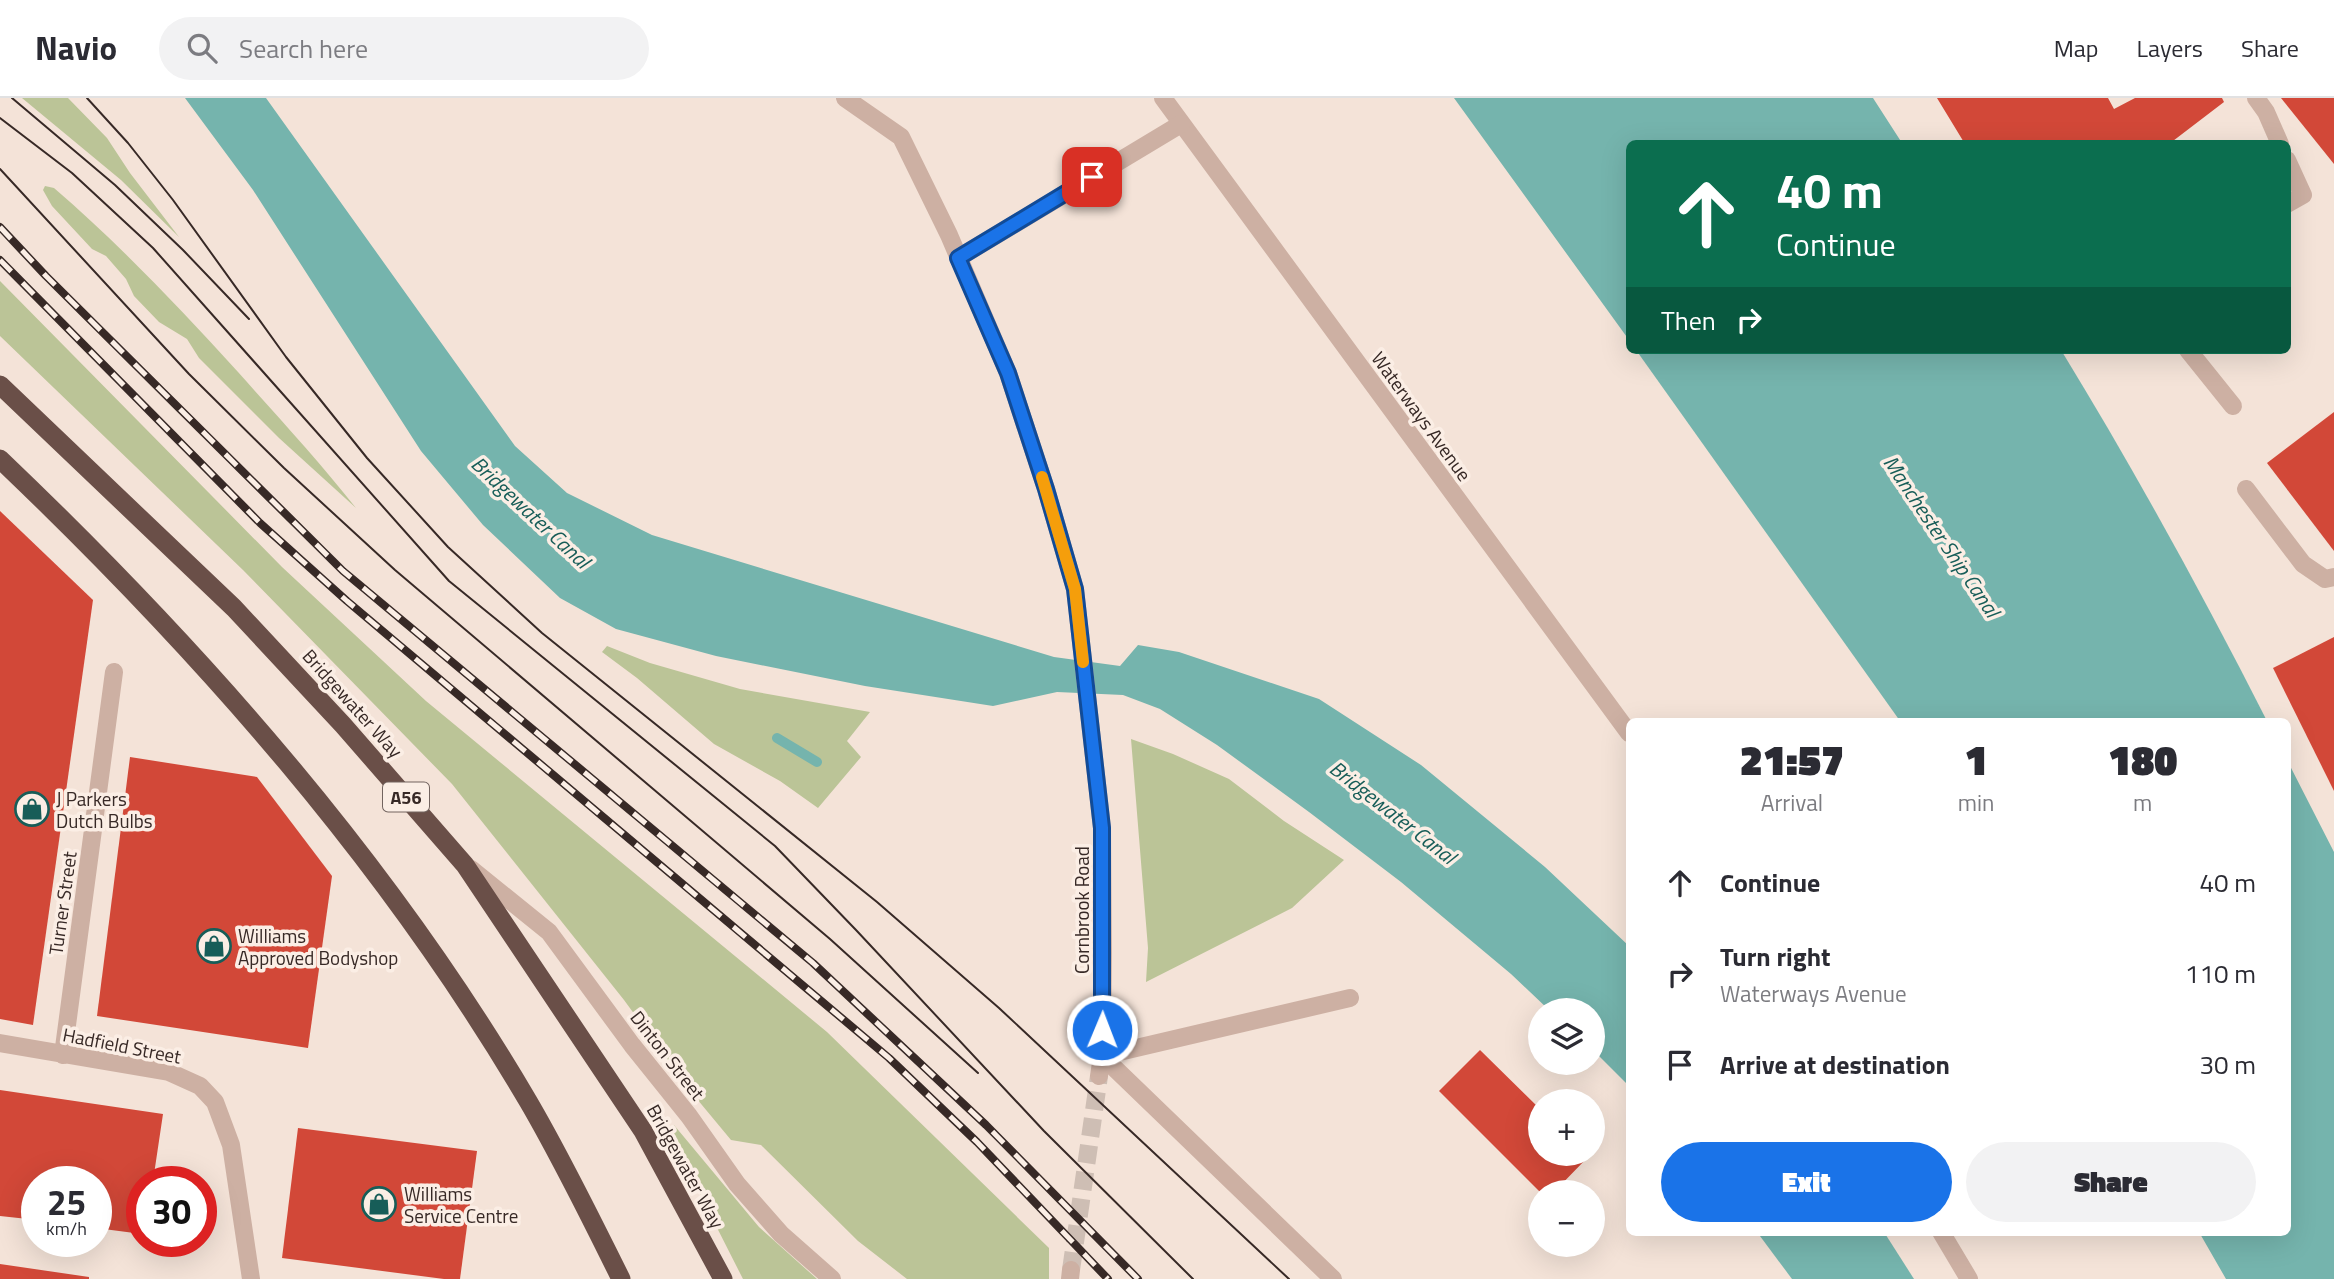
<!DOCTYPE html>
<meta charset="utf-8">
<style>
:root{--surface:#fff;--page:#f2f2f3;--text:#2b2b33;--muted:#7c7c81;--line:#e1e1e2;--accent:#1a73e8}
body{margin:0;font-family:"Titillium Web",sans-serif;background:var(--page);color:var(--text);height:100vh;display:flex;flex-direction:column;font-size:26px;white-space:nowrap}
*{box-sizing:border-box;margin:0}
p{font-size:23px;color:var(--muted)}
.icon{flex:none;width:38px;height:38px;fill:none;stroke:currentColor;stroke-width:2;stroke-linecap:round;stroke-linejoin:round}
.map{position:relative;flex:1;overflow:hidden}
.details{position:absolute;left:1626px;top:620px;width:665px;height:518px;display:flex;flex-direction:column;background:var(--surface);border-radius:10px;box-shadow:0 7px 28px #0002}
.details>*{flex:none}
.hud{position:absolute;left:1626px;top:42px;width:665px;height:214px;border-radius:10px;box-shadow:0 7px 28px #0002;background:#0b6e4f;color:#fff;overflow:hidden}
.fabs{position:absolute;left:1528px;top:900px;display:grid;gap:14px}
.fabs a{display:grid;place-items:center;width:77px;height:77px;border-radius:50%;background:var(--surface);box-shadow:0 7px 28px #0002;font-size:35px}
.speed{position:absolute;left:21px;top:1068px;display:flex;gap:14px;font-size:35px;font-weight:700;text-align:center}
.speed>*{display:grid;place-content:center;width:91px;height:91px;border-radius:50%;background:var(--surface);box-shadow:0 7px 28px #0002;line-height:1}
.speed small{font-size:18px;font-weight:400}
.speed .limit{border:10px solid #d22;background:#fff;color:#111}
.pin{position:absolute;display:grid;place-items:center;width:60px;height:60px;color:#fff;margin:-30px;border-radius:14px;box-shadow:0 4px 10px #0006}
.me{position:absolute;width:77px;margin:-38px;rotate:1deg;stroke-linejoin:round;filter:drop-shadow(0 0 5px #0008)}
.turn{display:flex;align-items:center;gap:24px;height:147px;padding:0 35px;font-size:32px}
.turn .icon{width:91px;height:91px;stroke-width:2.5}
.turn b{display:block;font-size:49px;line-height:60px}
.then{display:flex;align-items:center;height:66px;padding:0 35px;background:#0003;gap:14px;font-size:26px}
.eta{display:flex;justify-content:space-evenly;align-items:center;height:119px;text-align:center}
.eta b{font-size:42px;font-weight:800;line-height:49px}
.action{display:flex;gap:14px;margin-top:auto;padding:14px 35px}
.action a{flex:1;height:80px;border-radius:42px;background:var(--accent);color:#fff;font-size:28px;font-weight:800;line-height:80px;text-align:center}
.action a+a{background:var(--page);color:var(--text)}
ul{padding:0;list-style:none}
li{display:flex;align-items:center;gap:21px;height:91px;padding:0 35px}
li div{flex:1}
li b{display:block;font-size:26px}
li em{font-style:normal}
header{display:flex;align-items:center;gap:42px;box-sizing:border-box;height:98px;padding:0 35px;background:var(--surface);border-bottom:2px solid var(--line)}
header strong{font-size:33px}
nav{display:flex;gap:38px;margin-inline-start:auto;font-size:24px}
.search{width:490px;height:63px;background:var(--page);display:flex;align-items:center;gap:18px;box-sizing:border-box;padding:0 24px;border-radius:38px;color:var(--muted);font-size:26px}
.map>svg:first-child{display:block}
.green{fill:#bbc497}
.water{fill:#75b4ad}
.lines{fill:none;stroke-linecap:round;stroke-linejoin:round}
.stream{stroke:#75b4ad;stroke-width:10}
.building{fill:#d24838}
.minor-tunnel{stroke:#cebeb4;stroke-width:18;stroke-dasharray:18 9;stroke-linecap:butt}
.service{stroke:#cdb0a3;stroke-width:18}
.minor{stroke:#cdb0a3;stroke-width:18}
.trunk{stroke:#6a4f48;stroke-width:19}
.tram{stroke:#372926;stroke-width:2}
.rail-casing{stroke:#372926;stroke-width:8}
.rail{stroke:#fbeee5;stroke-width:5;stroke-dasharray:16;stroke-linecap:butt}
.route-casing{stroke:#114b97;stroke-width:18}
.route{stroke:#1a73e8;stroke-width:12}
.slow{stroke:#f59e0b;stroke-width:12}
.labels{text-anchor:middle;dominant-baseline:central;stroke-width:7;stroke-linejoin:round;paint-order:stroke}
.shield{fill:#fbeee5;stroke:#72645f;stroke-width:2}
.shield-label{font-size:18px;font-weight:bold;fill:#372926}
.street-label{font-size:19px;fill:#372926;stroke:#fbeee5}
.poi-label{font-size:19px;fill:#372926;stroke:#fbeee5;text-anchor:start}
.water-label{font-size:21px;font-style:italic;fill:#175d58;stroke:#fbeee5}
</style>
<header>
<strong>Navio</strong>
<div class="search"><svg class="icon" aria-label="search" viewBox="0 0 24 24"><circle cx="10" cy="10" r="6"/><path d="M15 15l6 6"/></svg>Search here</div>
<nav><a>Map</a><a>Layers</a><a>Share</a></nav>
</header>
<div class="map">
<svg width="2334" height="1181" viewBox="0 0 2334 1181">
<rect width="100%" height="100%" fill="#f4e3d8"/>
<g class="green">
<path d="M22,0h46l39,40 23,35 49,64 -58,-57z"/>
<path d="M45,88l9,2c66,57 125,119 184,184 40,45 81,89 118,136l-77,-70 -80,-80 -12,-19 -28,-17 -25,-26 -8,-17 -20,-23 -14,-7 -40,-43 -9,-16z"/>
<path d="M0,183l282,286 144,134 401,331 222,216v31h-142l-49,-38 -97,-96 -30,-5 -39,-47 -68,-93 -172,-216 -209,-214 -243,-234z"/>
<path d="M607,548l43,17 90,26 130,23 -23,29 14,16 -43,51 -38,-27 -66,-37 -77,-66 -35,-26z"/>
<path d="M1131,641l42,15 56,25 55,42 60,39 -52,48 -146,74 2,-34z"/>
<path d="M674,1027l85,102 58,52h-74l-72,-142z"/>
</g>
<g class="water">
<path d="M185,0h81l249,348 52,47 85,42 402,122 66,9 18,-21 41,7 140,47 102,66 124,102 84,79v140l-36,-36 -1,-40h-43l-38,-36 -110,-92 -92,-70 -92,-67 -57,-36 -37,-14 -66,-3 -64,14 -128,-20 -149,-30 -100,-27 -56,-31 -77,-73 -62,-74 -168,-261z"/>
<path d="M1454,0h419l29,45 -273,1v196z"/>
<path d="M1636,252h425c74,121 142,245 206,371h-367z"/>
<path d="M2287,662l47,92v427h-108l-27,-47h88z"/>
<path d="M1757,1134h127l30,47h-122z"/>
</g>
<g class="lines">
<path class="stream" d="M777,640l40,24"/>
</g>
<g class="building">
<path d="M1937,0h171l6,11 21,-11h87l2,4 -55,42h-204z"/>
<path d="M2281,0h53v66z"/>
<path d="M2334,314v139l-67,-88z"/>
<path d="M0,413l93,89 -60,425 -33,-6z"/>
<path d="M2334,539v154l-61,-123z"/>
<path d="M130,659l127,20 75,99 -24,172 -211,-32z"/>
<path d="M1480,952l60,59v44h44l4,4 -34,35h-14l-101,-101z"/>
<path d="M0,992l163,24 -10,67h-11v53l-46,-6v-47h-59v39l-37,-4z"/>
<path d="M298,1030l179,23 -17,128h-16l-162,-21z"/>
<path d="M0,1166l89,13v2h-89z"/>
</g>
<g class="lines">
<path class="minor-tunnel" d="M1071,1172l28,-194"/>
<g class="service">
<path d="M845,0l56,39 48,98 59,138 38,116 29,100 27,239"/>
<path d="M1163,0l466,635"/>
<path d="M2256,0l10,14 14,32"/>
<path d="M2287,62l16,35 -16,9"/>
<path d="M958,160l223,-134"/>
<path d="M2188,252l45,56"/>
<path d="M2246,391l57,75 22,15 9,-2"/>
<path d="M63,957l51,-383"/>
<path d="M1102,958l231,223"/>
<path d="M1102,958l248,-58"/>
<path d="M1941,1134l28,47"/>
</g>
<g class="minor">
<path d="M471,771l78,63 83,113 57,71 48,68 44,50 51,45"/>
<path d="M0,945l169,29 31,14 15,16 16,43 20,134"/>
<path d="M1099,978l3,-20 1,-103 -1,-125"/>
<path d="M1070,1181l1,-9"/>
</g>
<g class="trunk">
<path d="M0,287l234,223 109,117 122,140 178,266 80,148"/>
<path d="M0,361c201,192 387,402 528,642 34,58 63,118 93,178"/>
</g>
<g class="tram">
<path d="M12,0l103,87 68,65 66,69"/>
<path d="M87,0l41,45 45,57 113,157 81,101 81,89 94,86 335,269 122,106 290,271"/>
<path d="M0,20l72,55 81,75 296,333 326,265 81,84 188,201 149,148"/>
<path d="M0,71l189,205 95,94 111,102 435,369 148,134"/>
</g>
<g class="rail-casing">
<g id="rail">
<path d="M0,129l46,49 297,295 470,392 173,162 152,154"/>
<path d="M0,162l260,263 87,78 542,457 88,84 131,137"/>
</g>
</g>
<use href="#rail" class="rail"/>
</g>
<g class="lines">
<g class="route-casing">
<path id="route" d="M1092,79l-134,81 50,115 38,116 29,100 27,239v202"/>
</g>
<use href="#route" class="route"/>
<path class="slow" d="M1042,379l33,112 8,73"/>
</g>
<defs>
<g id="shop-ring" transform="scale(1.75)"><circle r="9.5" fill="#fbeee5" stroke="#175d58" stroke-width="1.5"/><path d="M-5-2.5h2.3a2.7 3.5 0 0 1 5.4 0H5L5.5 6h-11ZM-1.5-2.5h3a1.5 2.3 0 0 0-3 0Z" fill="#175d58"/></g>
</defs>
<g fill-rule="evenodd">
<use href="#shop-ring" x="32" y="711"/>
<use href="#shop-ring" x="214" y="848"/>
<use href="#shop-ring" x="379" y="1106"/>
</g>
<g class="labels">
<rect class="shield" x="383" y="684.5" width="46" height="29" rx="5"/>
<g class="shield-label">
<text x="406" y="699">A56</text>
</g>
<g class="street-label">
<text transform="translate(1422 318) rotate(54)">Waterways Avenue</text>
<text transform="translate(353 605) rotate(48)">Bridgewater Way</text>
<text transform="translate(62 805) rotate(-82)">Turner Street</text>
<text transform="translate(1081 812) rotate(-90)">Cornbrook Road</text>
<text transform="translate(122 947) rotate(11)">Hadfield Street</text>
<text transform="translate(668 957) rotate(52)">Dinton Street</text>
<text transform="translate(686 1068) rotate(61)">Bridgewater Way</text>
</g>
<g class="poi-label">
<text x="56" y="700">J Parkers<tspan x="56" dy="22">Dutch Bulbs</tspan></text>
<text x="238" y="837">Williams<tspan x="238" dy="22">Approved Bodyshop</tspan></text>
<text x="404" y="1095">Williams<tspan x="404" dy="22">Service Centre</tspan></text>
</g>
<g class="water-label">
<text transform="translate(531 414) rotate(43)">Bridgewater Canal</text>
<text transform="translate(1942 438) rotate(56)">Manchester Ship Canal</text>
<text transform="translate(1393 714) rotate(38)">Bridgewater Canal</text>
</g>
</g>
</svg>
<div class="fabs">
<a><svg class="icon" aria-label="layers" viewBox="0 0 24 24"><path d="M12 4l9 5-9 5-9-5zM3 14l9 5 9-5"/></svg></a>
<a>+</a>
<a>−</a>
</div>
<div class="speed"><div>25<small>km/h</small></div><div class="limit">30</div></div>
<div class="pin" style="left:1092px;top:79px;background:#d93025"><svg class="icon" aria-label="arrive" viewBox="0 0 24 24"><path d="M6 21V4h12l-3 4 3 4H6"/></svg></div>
<svg class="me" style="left:1102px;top:932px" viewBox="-20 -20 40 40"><circle r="17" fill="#1a73e8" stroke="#fff" stroke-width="3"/><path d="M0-11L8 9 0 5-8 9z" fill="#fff"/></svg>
<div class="hud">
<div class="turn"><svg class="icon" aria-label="ahead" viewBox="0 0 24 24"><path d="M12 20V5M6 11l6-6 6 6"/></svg><div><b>40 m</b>Continue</div></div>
<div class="then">Then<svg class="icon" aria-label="right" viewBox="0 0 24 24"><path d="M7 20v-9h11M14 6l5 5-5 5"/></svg></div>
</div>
<section class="details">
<div class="eta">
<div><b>21:57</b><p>Arrival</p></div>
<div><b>1</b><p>min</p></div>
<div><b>180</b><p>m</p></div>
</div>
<ul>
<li><svg class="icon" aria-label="ahead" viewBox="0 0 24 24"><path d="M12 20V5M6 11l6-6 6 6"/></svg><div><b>Continue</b></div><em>40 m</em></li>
<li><svg class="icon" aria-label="right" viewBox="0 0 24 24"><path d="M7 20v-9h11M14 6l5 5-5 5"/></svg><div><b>Turn right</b><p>Waterways Avenue</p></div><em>110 m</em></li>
<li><svg class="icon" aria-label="arrive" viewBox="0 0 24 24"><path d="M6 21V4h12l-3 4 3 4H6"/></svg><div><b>Arrive at destination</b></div><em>30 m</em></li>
</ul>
<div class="action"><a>Exit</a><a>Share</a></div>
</section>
</div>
